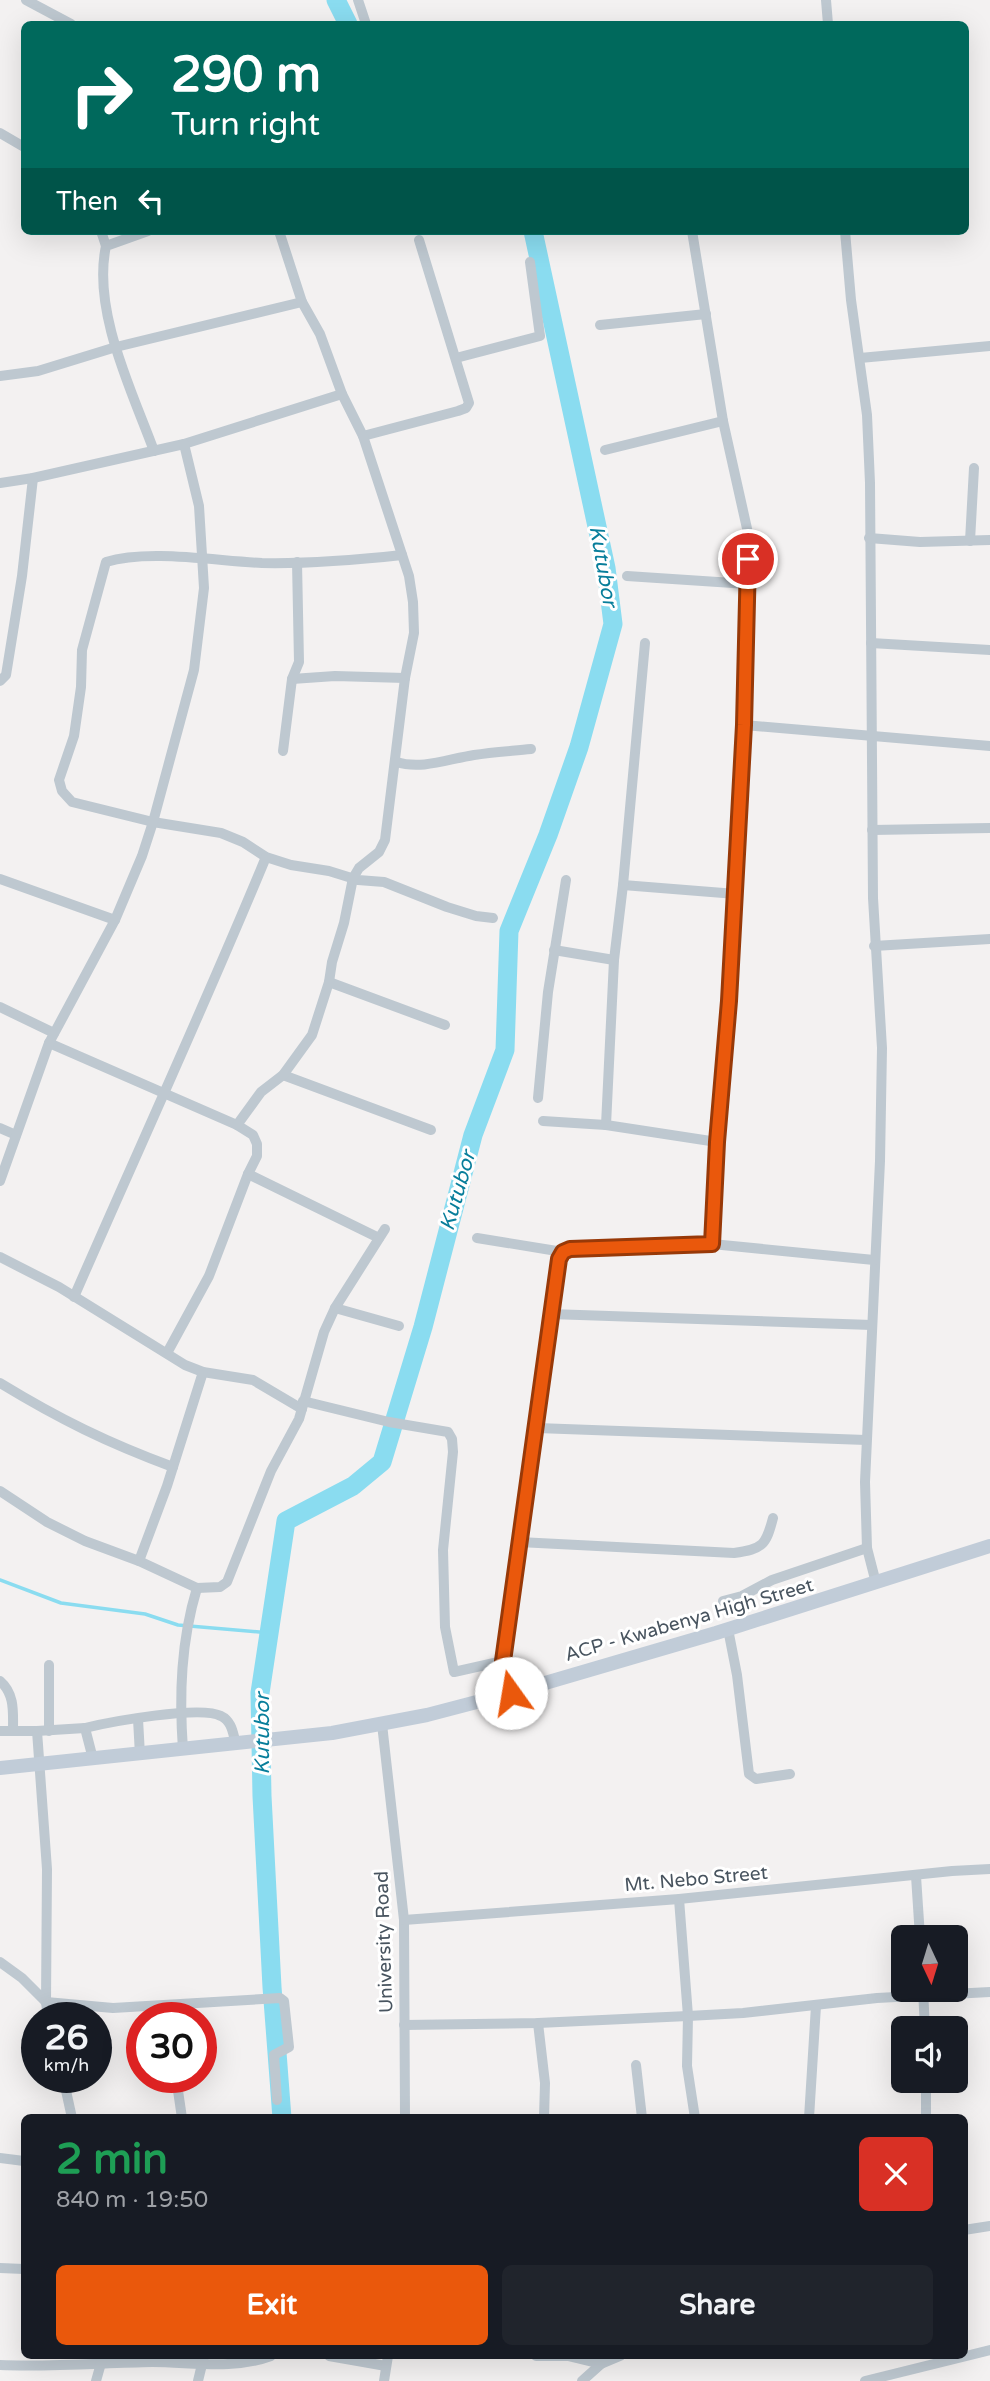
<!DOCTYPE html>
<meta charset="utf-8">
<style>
:root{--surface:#171b24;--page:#20242c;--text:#f1f3f6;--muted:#9ea1a6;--accent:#ea580c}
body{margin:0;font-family:"Varela Round",sans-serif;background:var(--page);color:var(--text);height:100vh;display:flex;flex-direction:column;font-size:26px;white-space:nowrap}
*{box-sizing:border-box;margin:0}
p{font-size:23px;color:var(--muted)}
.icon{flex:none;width:38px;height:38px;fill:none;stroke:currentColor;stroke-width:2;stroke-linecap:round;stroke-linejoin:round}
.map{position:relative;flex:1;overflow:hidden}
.sheet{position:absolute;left:21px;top:2114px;width:947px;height:245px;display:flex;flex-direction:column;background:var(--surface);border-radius:10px;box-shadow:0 7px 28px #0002}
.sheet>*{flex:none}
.guide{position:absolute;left:21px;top:21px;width:948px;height:214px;border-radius:10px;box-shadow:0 7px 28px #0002;background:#00695c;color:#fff;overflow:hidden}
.needle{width:46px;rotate:176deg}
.buttons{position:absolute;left:891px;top:1925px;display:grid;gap:14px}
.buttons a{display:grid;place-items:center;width:77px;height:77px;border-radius:10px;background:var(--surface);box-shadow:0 7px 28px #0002;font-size:35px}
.speed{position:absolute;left:21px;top:2002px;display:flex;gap:14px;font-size:35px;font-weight:700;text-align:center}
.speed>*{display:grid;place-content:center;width:91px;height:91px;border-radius:50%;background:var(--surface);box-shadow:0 7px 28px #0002;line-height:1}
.speed small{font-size:18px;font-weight:400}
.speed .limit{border:10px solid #d22;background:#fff;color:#111}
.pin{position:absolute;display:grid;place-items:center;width:60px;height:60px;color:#fff;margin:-30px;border:4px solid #fff;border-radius:50%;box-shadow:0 2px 7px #0007}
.me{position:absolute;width:77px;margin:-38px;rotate:347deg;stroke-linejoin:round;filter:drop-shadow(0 0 5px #0008)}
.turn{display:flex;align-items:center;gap:24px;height:147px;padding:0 35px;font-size:32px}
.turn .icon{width:91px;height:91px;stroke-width:2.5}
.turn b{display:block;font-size:49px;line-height:60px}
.then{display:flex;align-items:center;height:66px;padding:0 35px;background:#0003;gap:14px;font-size:26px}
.round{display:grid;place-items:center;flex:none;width:74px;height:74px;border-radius:10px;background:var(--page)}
.headline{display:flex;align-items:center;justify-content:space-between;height:119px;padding:0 35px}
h1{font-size:42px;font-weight:700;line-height:52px;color:#1e9e55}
.button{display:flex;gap:14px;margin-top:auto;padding:14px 35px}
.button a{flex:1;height:80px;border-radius:10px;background:var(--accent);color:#fff;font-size:28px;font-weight:700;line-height:80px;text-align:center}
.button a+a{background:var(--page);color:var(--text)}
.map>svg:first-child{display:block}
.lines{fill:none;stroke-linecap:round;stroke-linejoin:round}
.stream{stroke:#8adcf0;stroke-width:3.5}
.river{stroke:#8adcf0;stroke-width:19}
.street{stroke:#bec8d0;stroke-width:10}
.secondary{stroke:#c1ccd8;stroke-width:14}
.route-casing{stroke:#983908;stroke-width:18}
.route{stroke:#ea580c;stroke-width:12}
.labels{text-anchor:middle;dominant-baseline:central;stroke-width:6;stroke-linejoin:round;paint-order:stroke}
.street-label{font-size:19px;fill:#48545f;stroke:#fff}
.water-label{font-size:21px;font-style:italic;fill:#087e9b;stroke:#fff}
</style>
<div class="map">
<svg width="990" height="2381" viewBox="0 0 990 2381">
<rect width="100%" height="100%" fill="#f3f1f1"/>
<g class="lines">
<path class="stream" d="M0,1580l61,23 84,11 33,11 92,8"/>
<g class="river">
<path d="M336,0l12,24"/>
<path d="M282,2118l-10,-131 -10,-191 -2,-103 26,-172 67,-35 29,-24 41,-135 50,-192 32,-85 4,-119 39,-96 31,-88 34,-123 -7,-56 -73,-337"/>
</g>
<g class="street">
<path d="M26,0l45,24"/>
<path d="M358,0l8,24"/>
<path d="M826,0l2,24"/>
<path d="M0,133l24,14"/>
<path d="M101,231l5,15"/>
<path d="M148,231l-42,15c-14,65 26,145 48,205"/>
<path d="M692,231l31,190 25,112 -4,192 -17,303 -10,114 -5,102"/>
<path d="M845,231l6,69 16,115 3,68 3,415 9,150 -2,113 -15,321 2,66 9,35"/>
<path d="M600,325l106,-11"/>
<path d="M456,358l84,-22 -10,-74"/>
<path d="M860,358l130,-12"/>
<path d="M0,376l38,-5 78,-24 186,-45"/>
<path d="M363,436l95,-25 8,-3 3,-5 -50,-163"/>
<path d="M605,450l118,-29"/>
<path d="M0,483l33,-5 151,-34 158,-50"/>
<path d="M869,538l51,4 70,-2"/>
<path d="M970,541l4,-73"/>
<path d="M402,555c-46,5 -93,9 -140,8 -46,-2 -114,-14 -156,-1l-24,88 -1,37 -7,49 -15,44 3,11 10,11 81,20 68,11 22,9 23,15 25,8 38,6 29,9 26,2 63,25 29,9 17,2"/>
<path d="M627,576l121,8"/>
<path d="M871,643l119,7"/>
<path d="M292,679l43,-3 70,2"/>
<path d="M0,681l6,-6 16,-99 11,-98"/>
<path d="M744,725l246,21"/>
<path d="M283,751l9,-72 7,-17 -2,-100"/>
<path d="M396,762c26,8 52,-3 78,-7 19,-3 38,-4 57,-6"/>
<path d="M872,830l118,-2"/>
<path d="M0,879l115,41"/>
<path d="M623,885l113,9"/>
<path d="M874,946l116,-7"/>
<path d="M554,950l60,10"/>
<path d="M329,982l116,43"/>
<path d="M0,1007l54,26"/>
<path d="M49,1043l188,82 16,10 4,9v12l-9,18 -39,102 -42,77"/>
<path d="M283,1075l148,55"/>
<path d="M538,1098l10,-106 18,-112"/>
<path d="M543,1121l63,4 111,17"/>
<path d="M237,1125l24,-33 22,-17 29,-40 17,-53 3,-20 12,-39 9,-45 6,-10 20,-16 6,-12 20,-162 9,-45 -1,-31 -4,-26 -46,-140 -21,-42 -22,-60 -18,-32 -23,-71"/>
<path d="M606,1125l8,-165 9,-75 22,-242"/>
<path d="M0,1128l16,7"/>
<path d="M248,1174l131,64"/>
<path d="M0,1181l49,-138 66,-123 27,-64 11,-34 41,-152 10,-82 -5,-82 -15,-62"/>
<path d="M477,1238l86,14 7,-3 142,-5 162,16"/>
<path d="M0,1257l59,30 126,78 18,7 50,8 49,29"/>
<path d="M74,1297c64,-147 131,-292 192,-440"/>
<path d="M335,1308l64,18"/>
<path d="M550,1314l322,11"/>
<path d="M0,1383c59,36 108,60 173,84"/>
<path d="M303,1401l86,21 59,10 4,7 1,13 -10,98 2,77 9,45 49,-11"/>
<path d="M537,1428l329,12"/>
<path d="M0,1491l47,31 38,19 54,20 58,27 23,-1 7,-5 44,-111 28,-52 25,-87 11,-24 50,-79"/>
<path d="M519,1542l215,11c29,-4 32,-8 39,-35"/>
<path d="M139,1561l28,-75 36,-114"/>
<path d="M723,1601l19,-5 30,-16 95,-32"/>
<path d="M728,1629l9,46 12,99 7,5 34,-5"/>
<path d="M49,1665v66"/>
<path d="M0,1681c15,13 13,31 13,49"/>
<path d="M511,1693l-8,-32 56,-402 4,-7"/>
<path d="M138,1719l2,36"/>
<path d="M382,1724l22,196 1,198"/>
<path d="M0,1731h37l48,-3"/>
<path d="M37,1731l10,138 -1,133 2,16"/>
<path d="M183,1750c-4,-56 -2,-109 14,-162"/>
<path d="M93,1759l-8,-31c24,-6 116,-23 136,-12 11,5 12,18 15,28"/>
<path d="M916,1876l4,61"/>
<path d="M679,1899l9,117 -1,50 8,52"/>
<path d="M404,1920l275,-21 273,-28 38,-2"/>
<path d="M0,1962l22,16 24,24 67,6 167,-10 4,3 5,46 -15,8 3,45"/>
<path d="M923,1990l2,38"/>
<path d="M167,2006l2,12"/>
<path d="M538,2023l7,60 -1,35"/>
<path d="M404,2025l134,-2 150,-7 55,-3 134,-15 113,-6"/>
<path d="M636,2065l6,53"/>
<path d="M63,2077l9,41"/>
<path d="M176,2077l6,41"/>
<path d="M926,2081v37"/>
<path d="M809,2118l7,-112"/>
<path d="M0,2158l24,3"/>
<path d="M964,2230l26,-4"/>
<path d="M0,2268l24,1"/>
<path d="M329,2356l57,10"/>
<path d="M536,2356h32l33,8"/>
<path d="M0,2365c51,2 101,-2 152,-3 40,0 81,8 119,-6"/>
<path d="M96,2381l7,-25"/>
<path d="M198,2381l6,-25"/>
<path d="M384,2381l4,-25"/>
<path d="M582,2381l19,-17 19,-8"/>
<path d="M865,2381l125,-31"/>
</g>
<path class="secondary" d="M0,1768l332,-35 95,-18 84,-22 205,-60 274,-87"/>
</g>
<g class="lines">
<g class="route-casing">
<path id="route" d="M511,1693l-8,-32 56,-402 4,-7 7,-3 142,-5 5,-102 12,-141 15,-276 4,-166"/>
</g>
<use href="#route" class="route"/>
</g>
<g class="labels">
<g class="street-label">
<text transform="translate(689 1620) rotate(-16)">ACP - Kwabenya High Street</text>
<text transform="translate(696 1879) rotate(-5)">Mt. Nebo Street</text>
<text transform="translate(384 1942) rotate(-92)">University Road</text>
</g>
<g class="water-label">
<text transform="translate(603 566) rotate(80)">Kutubor</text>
<text transform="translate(458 1191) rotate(-74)">Kutubor</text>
<text transform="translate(262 1734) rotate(-90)">Kutubor</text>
</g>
</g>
</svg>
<div class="buttons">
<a><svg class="needle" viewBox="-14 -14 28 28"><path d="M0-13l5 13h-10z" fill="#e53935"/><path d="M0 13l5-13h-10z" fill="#9ea1a6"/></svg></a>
<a><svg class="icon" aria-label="sound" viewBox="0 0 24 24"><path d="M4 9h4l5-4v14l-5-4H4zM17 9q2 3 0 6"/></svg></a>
</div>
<div class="speed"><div>26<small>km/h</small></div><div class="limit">30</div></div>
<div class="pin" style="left:748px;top:559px;background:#d93025"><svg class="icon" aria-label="arrive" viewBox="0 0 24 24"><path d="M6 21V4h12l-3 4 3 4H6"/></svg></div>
<svg class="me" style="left:511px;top:1693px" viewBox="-20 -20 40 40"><circle r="19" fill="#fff"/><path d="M0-13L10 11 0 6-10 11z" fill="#ea580c"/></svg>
<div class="guide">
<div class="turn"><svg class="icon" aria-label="right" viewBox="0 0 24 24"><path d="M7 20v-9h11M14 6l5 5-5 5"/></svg><div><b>290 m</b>Turn right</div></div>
<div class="then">Then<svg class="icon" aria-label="left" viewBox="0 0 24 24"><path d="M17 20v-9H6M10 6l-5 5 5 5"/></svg></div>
</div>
<section class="sheet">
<div class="headline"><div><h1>2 min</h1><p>840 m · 19:50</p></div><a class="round" style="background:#d93025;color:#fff"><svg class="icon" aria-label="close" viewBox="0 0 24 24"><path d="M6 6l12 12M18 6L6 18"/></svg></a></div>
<div class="button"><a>Exit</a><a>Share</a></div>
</section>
</div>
